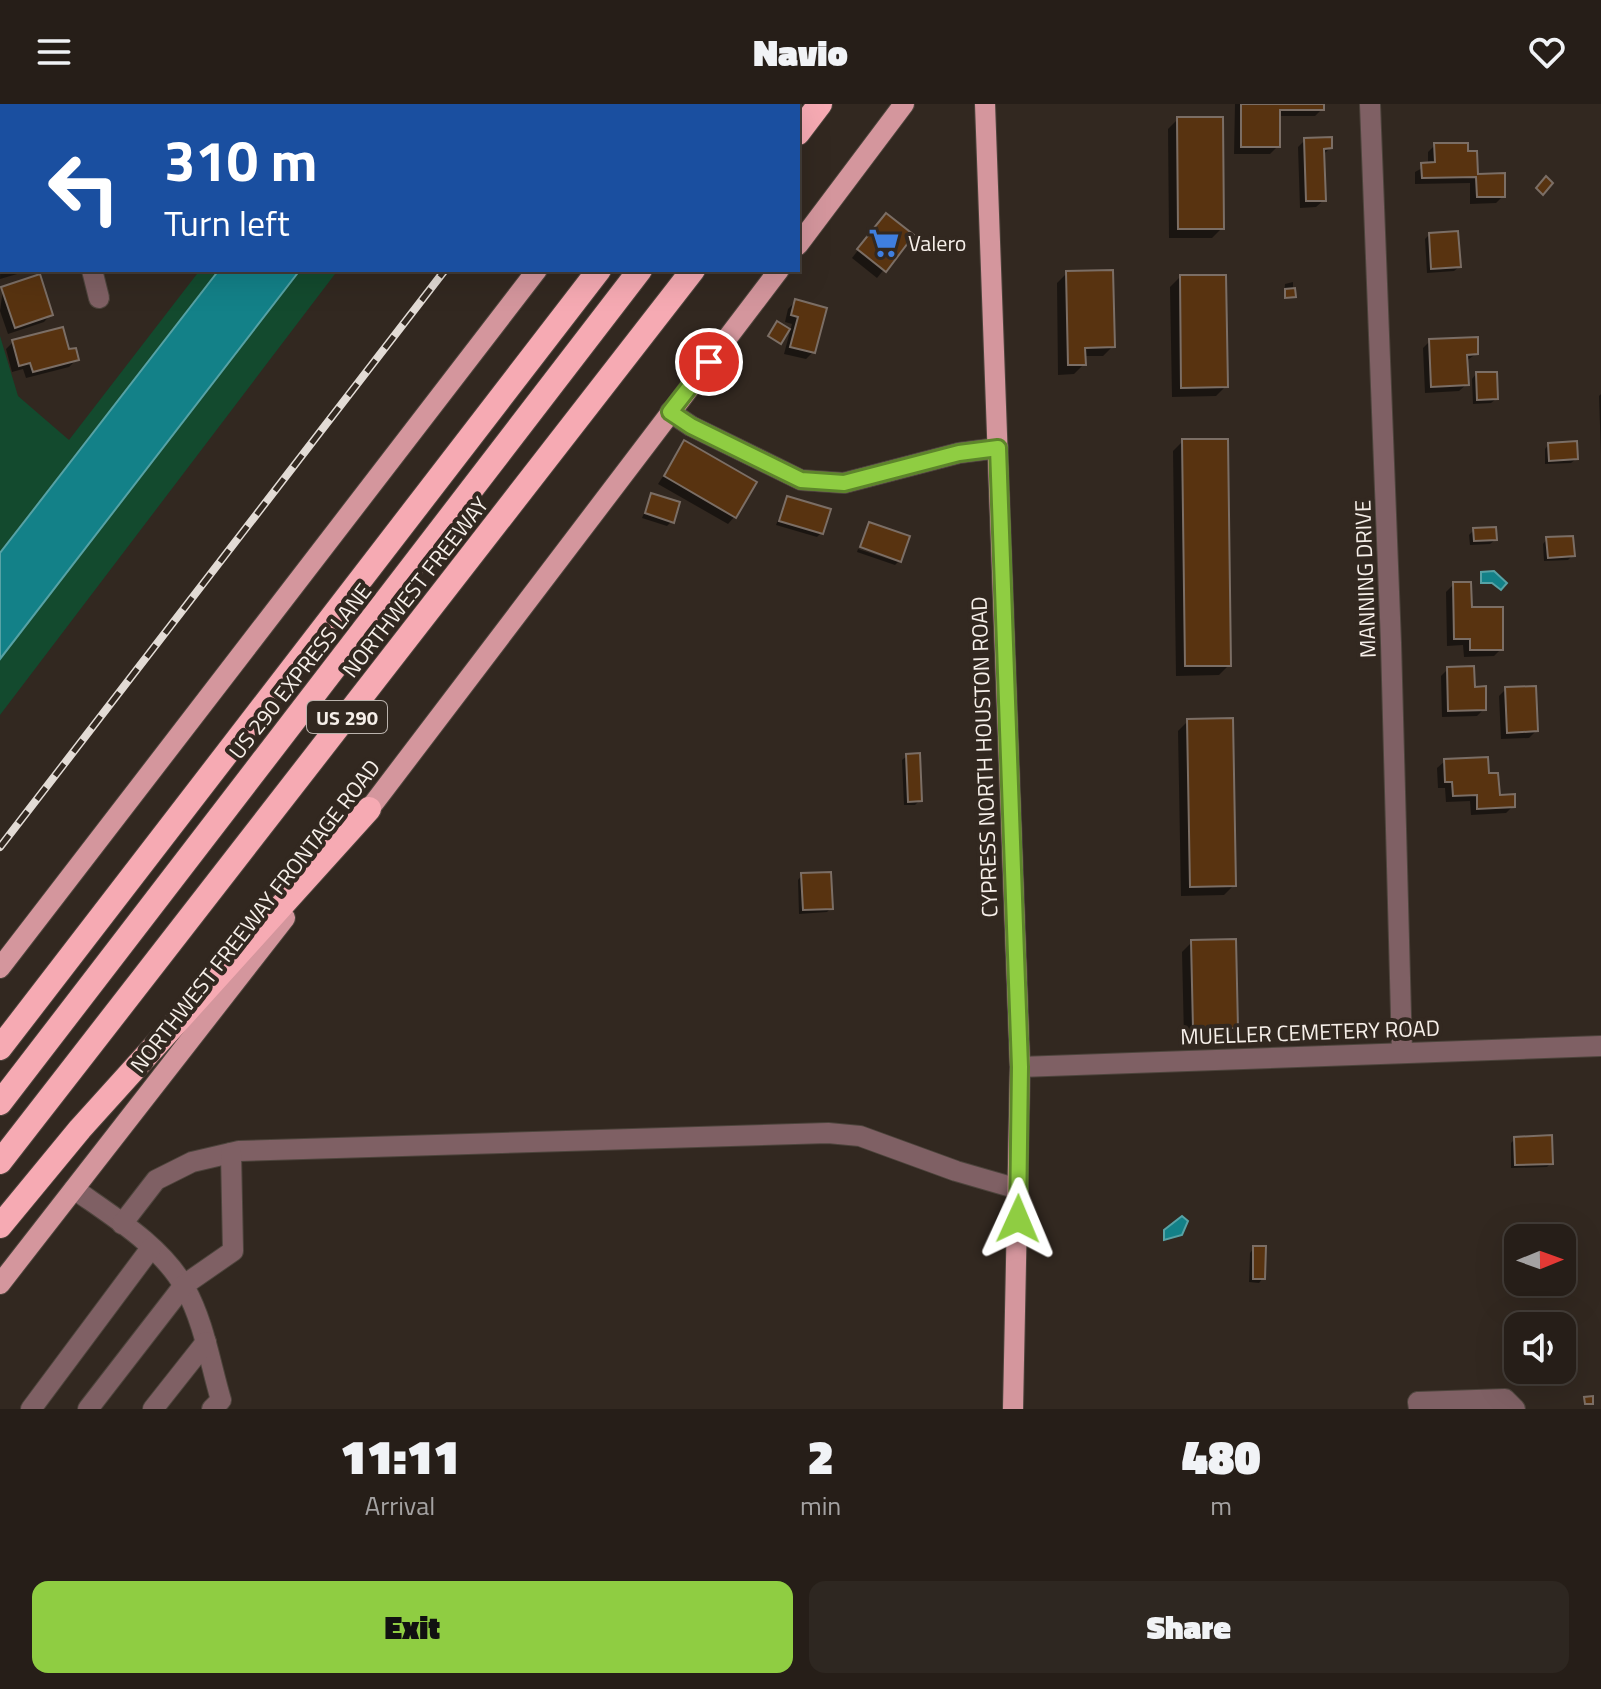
<!DOCTYPE html>
<style>
:root{--surface:#261e18;--page:#2e2721;--text:#f1f3f6;--muted:#a4a2a2;--line:#423c37;--accent:#8fcd42}
body{margin:0;font-family:"Titillium Web",sans-serif;background:var(--page);color:var(--text);height:100vh;display:flex;flex-direction:column;font-size:30px;white-space:nowrap}
*{box-sizing:border-box;margin:0}
p{font-size:26px;color:var(--muted)}
.icon{flex:none;width:44px;height:44px;fill:none;stroke:currentColor;stroke-width:2;stroke-linecap:round;stroke-linejoin:round}
.map{position:relative;height:1305px;overflow:hidden}
.drawer{display:flex;flex-direction:column;background:var(--surface);flex:1}
.drawer>*{flex:none}
.guide{position:absolute;left:0px;top:0px;width:800px;height:168px;box-shadow:0 8px 32px #0002,0 0 0 2px var(--line);background:#1a4fa0;color:#fff;overflow:hidden}
.needle{width:52px;rotate:89deg}
.fabs{position:absolute;left:1504px;top:1120px;display:grid;gap:16px}
.fabs a{display:grid;place-items:center;width:72px;height:72px;border-radius:16px;background:var(--surface);box-shadow:0 8px 32px #0002,0 0 0 2px var(--line);font-size:40px}
.pin{position:absolute;display:grid;place-items:center;width:68px;height:68px;color:#fff;margin:-34px;border:4px solid #fff;border-radius:50%;box-shadow:0 2px 8px #0007}
.me{position:absolute;width:88px;margin:-44px;rotate:1deg;stroke-linejoin:round;filter:drop-shadow(0 0 6px #0008)}
.turn{display:flex;align-items:center;gap:28px;height:168px;padding:0 32px;font-size:36px}
.turn .icon{width:104px;height:104px;stroke-width:2.5}
.turn b{display:block;font-size:56px;line-height:68px}
.eta{display:flex;justify-content:space-evenly;align-items:center;height:136px;text-align:center}
.eta b{font-size:48px;font-weight:800;line-height:56px}
.primary-button{display:flex;gap:16px;margin-top:auto;padding:16px 32px}
.primary-button a{flex:1;height:92px;border-radius:16px;background:var(--accent);color:#111;font-size:32px;font-weight:800;line-height:92px;text-align:center}
.primary-button a+a{background:var(--page);color:var(--text)}
header{display:flex;justify-content:space-between;align-items:center;height:104px;padding:0 32px;background:var(--surface);font-size:36px;font-weight:800}
.map>svg:first-child{display:block}
.green{fill:#134a2e}
.water{fill:#138188;stroke:#57a2a5;stroke-width:2}
.shadow{fill:#0007}
.building{fill:#583310;stroke:#7b6e65;stroke-width:2}
.lines{fill:none;stroke-linecap:round;stroke-linejoin:round}
.minor-casing{stroke:#4d443c;stroke-width:22}
.major-casing{stroke:#4d443c;stroke-width:22}
.highway-casing{stroke:#4d443c;stroke-width:26}
.minor{stroke:#7f6064;stroke-width:20}
.major{stroke:#d4969d;stroke-width:20}
.highway{stroke:#f6aab3;stroke-width:24}
.rail-casing{stroke:#e2dbd5;stroke-width:8}
.rail{stroke:#322820;stroke-width:5;stroke-dasharray:15;stroke-linecap:butt}
.route-casing{stroke:#5d852b;stroke-width:20}
.route{stroke:#8fcd42;stroke-width:14}
.labels{text-anchor:middle;dominant-baseline:central;stroke-width:8;stroke-linejoin:round;paint-order:stroke}
.shield{fill:#322820;stroke:#bbb3ad;stroke-width:2}
.shield-label{font-size:20px;font-weight:bold;fill:#f6efe9}
.poi-label{font-size:22px;fill:#f6efe9;stroke:#322820;text-anchor:start}
.street-label{font-size:22px;fill:#f6efe9;stroke:#322820}
</style>
<header><svg class="icon" aria-label="menu" viewBox="0 0 24 24"><path d="M4 6h16M4 12h16M4 18h16"/></svg>Navio<svg class="icon" aria-label="heart" viewBox="0 0 24 24"><path d="M12 20l-8-8c-3-5 5-10 8-4 3-6 11-1 8 4z"/></svg></header>
<div class="map">
<svg width="1601" height="1305" viewBox="0 0 1601 1305">
<rect width="100%" height="100%" fill="#322820"/>
<path class="green" d="M200,166h138l-338,445v-379l18,60 51,44z"/>
<g class="water">
<path d="M219,166h81l-300,389v-106z"/>
<path d="M1494,467l13,12 -6,7 -9,-7h-11v-11z"/>
<path d="M1182,1112l6,5 -6,14 -18,5v-10z"/>
</g>
<g class="shadow">
<path d="M247,0h13l3,2h-20z"/>
<path d="M268,0h26l-2,2z"/>
<path d="M1235,0h87v5l-7,7h-37v30l-8,8h-36z"/>
<path d="M6,1l-4,1 -2,54v-54z"/>
<path d="M1178,15l44,109 -10,10h-43l-1,-109z"/>
<path d="M1305,36l25,8 -8,8 2,44 -8,7 -16,1 -2,-61z"/>
<path d="M1435,41l31,8 10,23 27,20 -7,7 -26,1v-21l-55,1v-12l13,-7v-13z"/>
<path d="M0,67h2l-2,50z"/>
<path d="M879,119l33,12 -35,43 -25,-20z"/>
<path d="M2,124v42h29l-31,9z"/>
<path d="M1429,131l30,32 -5,4 -27,2 -2,-34z"/>
<path d="M1067,169l46,73 -10,10h-20l1,8 -10,10 -16,1 -1,-92z"/>
<path d="M1180,173l46,109 -10,10 -44,1 -2,-110z"/>
<path d="M1293,178v14l-9,2 1,-14z"/>
<path d="M3,185l48,25 -7,8 -36,12 -8,-23z"/>
<path d="M796,197l17,51 -7,7 -22,-5 8,-30 -7,-2 3,-13z"/>
<path d="M1430,237l46,13 -10,7 1,23 -8,7 -34,2 -2,-45z"/>
<path d="M13,238l54,9 9,9 -7,7 -43,11 -3,-9 -11,3 -6,-23z"/>
<path d="M1476,270l20,25 -5,4 -18,1 -1,-25z"/>
<path d="M1601,290v61l-2,-59z"/>
<path d="M1183,337l46,224 -10,10 -43,1 -3,-225z"/>
<path d="M685,339l50,73 -7,8 -70,-40z"/>
<path d="M1549,340l27,15 -5,4 -26,1v-15z"/>
<path d="M652,391l20,26 -5,5 -25,-8z"/>
<path d="M787,394l34,35 -4,4 -41,-12z"/>
<path d="M1474,426l21,10 -5,4 -20,1 -1,-10z"/>
<path d="M1547,435l26,16 -5,5 -24,1 -1,-17z"/>
<path d="M858,445l40,13 -3,3 -38,-13z"/>
<path d="M1454,480l47,65 -7,7 -30,1 -1,-12 -16,1 -1,-54z"/>
<path d="M1448,565l36,40 -7,7 -35,1 -1,-41z"/>
<path d="M1506,585l30,42 -7,7 -28,1 -2,-43z"/>
<path d="M1188,617l46,164 -10,10 -43,1 -3,-165z"/>
<path d="M907,652l13,44 -5,5h-11l-2,-45z"/>
<path d="M1445,657l42,14 11,22 15,9 -7,7 -35,2 -1,-14 -24,1 -1,-14h-7l-1,-20z"/>
<path d="M802,771l29,33 -4,4 -28,2 -1,-34z"/>
<path d="M1192,838l44,85 -10,10 -42,1 -2,-86z"/>
<path d="M1515,1035l36,24 -4,4 -36,1v-25z"/>
<path d="M1254,1144l9,30 -4,5 -10,-1 1,-29z"/>
</g>
<g class="building">
<path d="M0,0l8,2h-6l-2,50z"/>
<path d="M1241,0h83v6h-44v37h-39z"/>
<path d="M1177,13h46l1,112h-46z"/>
<path d="M1332,33v11l-8,1 2,52h-20l-2,-63z"/>
<path d="M1434,39h34v8h9l1,23 27,-1v24h-28l-1,-20 -54,1 -1,-15 14,-1z"/>
<path d="M0,65h2l-2,49z"/>
<path d="M1546,72l7,7 -10,12 -7,-7z"/>
<path d="M886,109l28,22 -28,37 -29,-23z"/>
<path d="M1458,127l3,36 -30,2 -2,-36z"/>
<path d="M1113,166l2,77 -30,1 1,17h-18l-2,-94z"/>
<path d="M40,170l13,41 -38,13 -14,-41z"/>
<path d="M1180,171h46l2,112 -47,1z"/>
<path d="M1295,184l1,9 -11,1v-9z"/>
<path d="M795,195l32,9 -12,45 -25,-6 8,-30 -7,-2z"/>
<path d="M777,217l13,8 -9,15 -13,-8z"/>
<path d="M63,223l6,22 7,-1 3,12 -46,12 -3,-9 -11,3 -7,-26z"/>
<path d="M1478,233v17l-11,1 2,30 -38,2 -2,-48z"/>
<path d="M1476,268h21l1,27 -21,1z"/>
<path d="M1182,335h46l3,227h-46z"/>
<path d="M684,336l73,42 -21,36 -72,-42z"/>
<path d="M1577,337l1,18 -29,2 -1,-18z"/>
<path d="M651,389l29,9 -6,21 -29,-10z"/>
<path d="M787,392l44,13 -8,25 -44,-13z"/>
<path d="M869,418l41,14 -9,26 -41,-15z"/>
<path d="M1496,423l1,13 -23,1 -1,-13z"/>
<path d="M1573,432l2,20 -27,2 -2,-21z"/>
<path d="M1453,478h18l1,25h31v43h-33v-11h-16z"/>
<path d="M1474,562l1,21 11,-1v24l-38,1 -1,-44z"/>
<path d="M1536,582l2,45 -31,2 -2,-46z"/>
<path d="M1233,614l3,168 -46,1 -3,-168z"/>
<path d="M920,649l2,48 -14,1 -2,-48z"/>
<path d="M1488,653l1,16h9l2,22 15,-1v13l-38,2v-14l-24,1 -1,-14h-7l-1,-23z"/>
<path d="M831,768l2,37 -30,1 -2,-37z"/>
<path d="M1236,835l2,89 -45,1 -2,-89z"/>
<path d="M1552,1031l1,29 -38,1 -1,-28z"/>
<path d="M1253,1142h13l-1,33h-12z"/>
<path d="M1593,1292v8h-8l-1,-7z"/>
</g>
<g class="lines">
<g class="minor-casing">
<g id="minor">
<path d="M52,0v2"/>
<path d="M1370,0l21,539 11,409"/>
<path d="M164,2l4,-2"/>
<path d="M92,166l7,28"/>
<path d="M670,308l21,14 110,54 43,3 115,-30 39,-5"/>
<path d="M1020,963l581,-21"/>
<path d="M74,1085c38,27 88,57 111,99 19,34 25,75 36,112l-9,9"/>
<path d="M122,1120l34,-44 36,-18 47,-11 589,-18 32,3 96,35 62,18"/>
<path d="M31,1305l120,-161"/>
<path d="M88,1305l96,-124 49,-34 -2,-98"/>
<path d="M153,1305l53,-67"/>
<path d="M1419,1305l-1,-7 87,-3 10,10"/>
</g>
</g>
<g class="major-casing">
<g id="major">
<path d="M985,0l35,963 -7,342"/>
<path d="M660,2l1,-2"/>
<path d="M798,141l106,-141"/>
<path d="M361,716l418,-550"/>
<path d="M0,864l537,-698"/>
<path d="M0,1180l285,-366"/>
</g>
</g>
<g class="highway-casing">
<g id="highway">
<path d="M725,2l2,-2"/>
<path d="M766,2l2,-2"/>
<path d="M798,29l22,-29"/>
<path d="M0,944l599,-778"/>
<path d="M0,999l640,-833"/>
<path d="M0,1058l693,-892"/>
<path d="M0,1122l80,-97 289,-320"/>
</g>
</g>
<use href="#minor" class="minor"/>
<use href="#major" class="major"/>
<use href="#highway" class="highway"/>
<g class="rail-casing">
<g id="rail">
<path d="M572,2l2,-2"/>
<path d="M0,743l445,-577"/>
</g>
</g>
<use href="#rail" class="rail"/>
</g>
<g class="lines">
<g class="route-casing">
<path id="route" d="M709,258l-39,50 21,14 110,54 43,3 115,-30 39,-5 22,619 -2,152"/>
</g>
<use href="#route" class="route"/>
</g>
<defs>
<g id="supermarket-bare" transform="scale(2.4)"><path d="M-6-5.5h2.5l.6 2H6L4.5 2H-2.5L-4.4-4H-6ZM-1.5 3.2a1.3 1.3 0 1 0 .1 0ZM3 3.2a1.3 1.3 0 1 0 .1 0Z" fill="#3f7fe0" stroke="#322820" stroke-width="2.5" paint-order="stroke"/></g>
</defs>
<g fill-rule="evenodd">
<use href="#supermarket-bare" x="884" y="139"/>
</g>
<g class="labels">
<rect class="shield" x="307" y="597" width="80" height="32" rx="6"/>
<g class="shield-label">
<text x="347" y="613">US 290</text>
</g>
<g class="poi-label">
<text x="908" y="139">Valero</text>
</g>
<g class="street-label">
<text transform="translate(1365 475) rotate(-92)">MANNING DRIVE</text>
<text transform="translate(415 483) rotate(-52)">NORTHWEST FREEWAY</text>
<text transform="translate(300 567) rotate(-52)">US 290 EXPRESS LANE</text>
<text transform="translate(984 653) rotate(-92)">CYPRESS NORTH HOUSTON ROAD</text>
<text transform="translate(255 812) rotate(-52)">NORTHWEST FREEWAY FRONTAGE ROAD</text>
<text transform="translate(1310 928) rotate(-2)">MUELLER CEMETERY ROAD</text>
</g>
</g>
</svg>
<div class="fabs">
<a><svg class="needle" viewBox="-14 -14 28 28"><path d="M0-13l5 13h-10z" fill="#e53935"/><path d="M0 13l5-13h-10z" fill="#a4a2a2"/></svg></a>
<a><svg class="icon" aria-label="sound" viewBox="0 0 24 24"><path d="M4 9h4l5-4v14l-5-4H4zM17 9q2 3 0 6"/></svg></a>
</div>
<div class="pin" style="left:709px;top:258px;background:#d93025"><svg class="icon" aria-label="arrive" viewBox="0 0 24 24"><path d="M6 21V4h12l-3 4 3 4H6"/></svg></div>
<svg class="me" style="left:1018px;top:1115px" viewBox="-20 -20 40 40"><path d="M0-17L14 15 0 8-14 15z" fill="#8fcd42" stroke="#fff" stroke-width="4"/></svg>
<div class="guide">
<div class="turn"><svg class="icon" aria-label="left" viewBox="0 0 24 24"><path d="M17 20v-9H6M10 6l-5 5 5 5"/></svg><div><b>310 m</b>Turn left</div></div>
</div>
</div>
<section class="drawer">
<div class="eta">
<div><b>11:11</b><p>Arrival</p></div>
<div><b>2</b><p>min</p></div>
<div><b>480</b><p>m</p></div>
</div>
<div class="primary-button"><a>Exit</a><a>Share</a></div>
</section>
